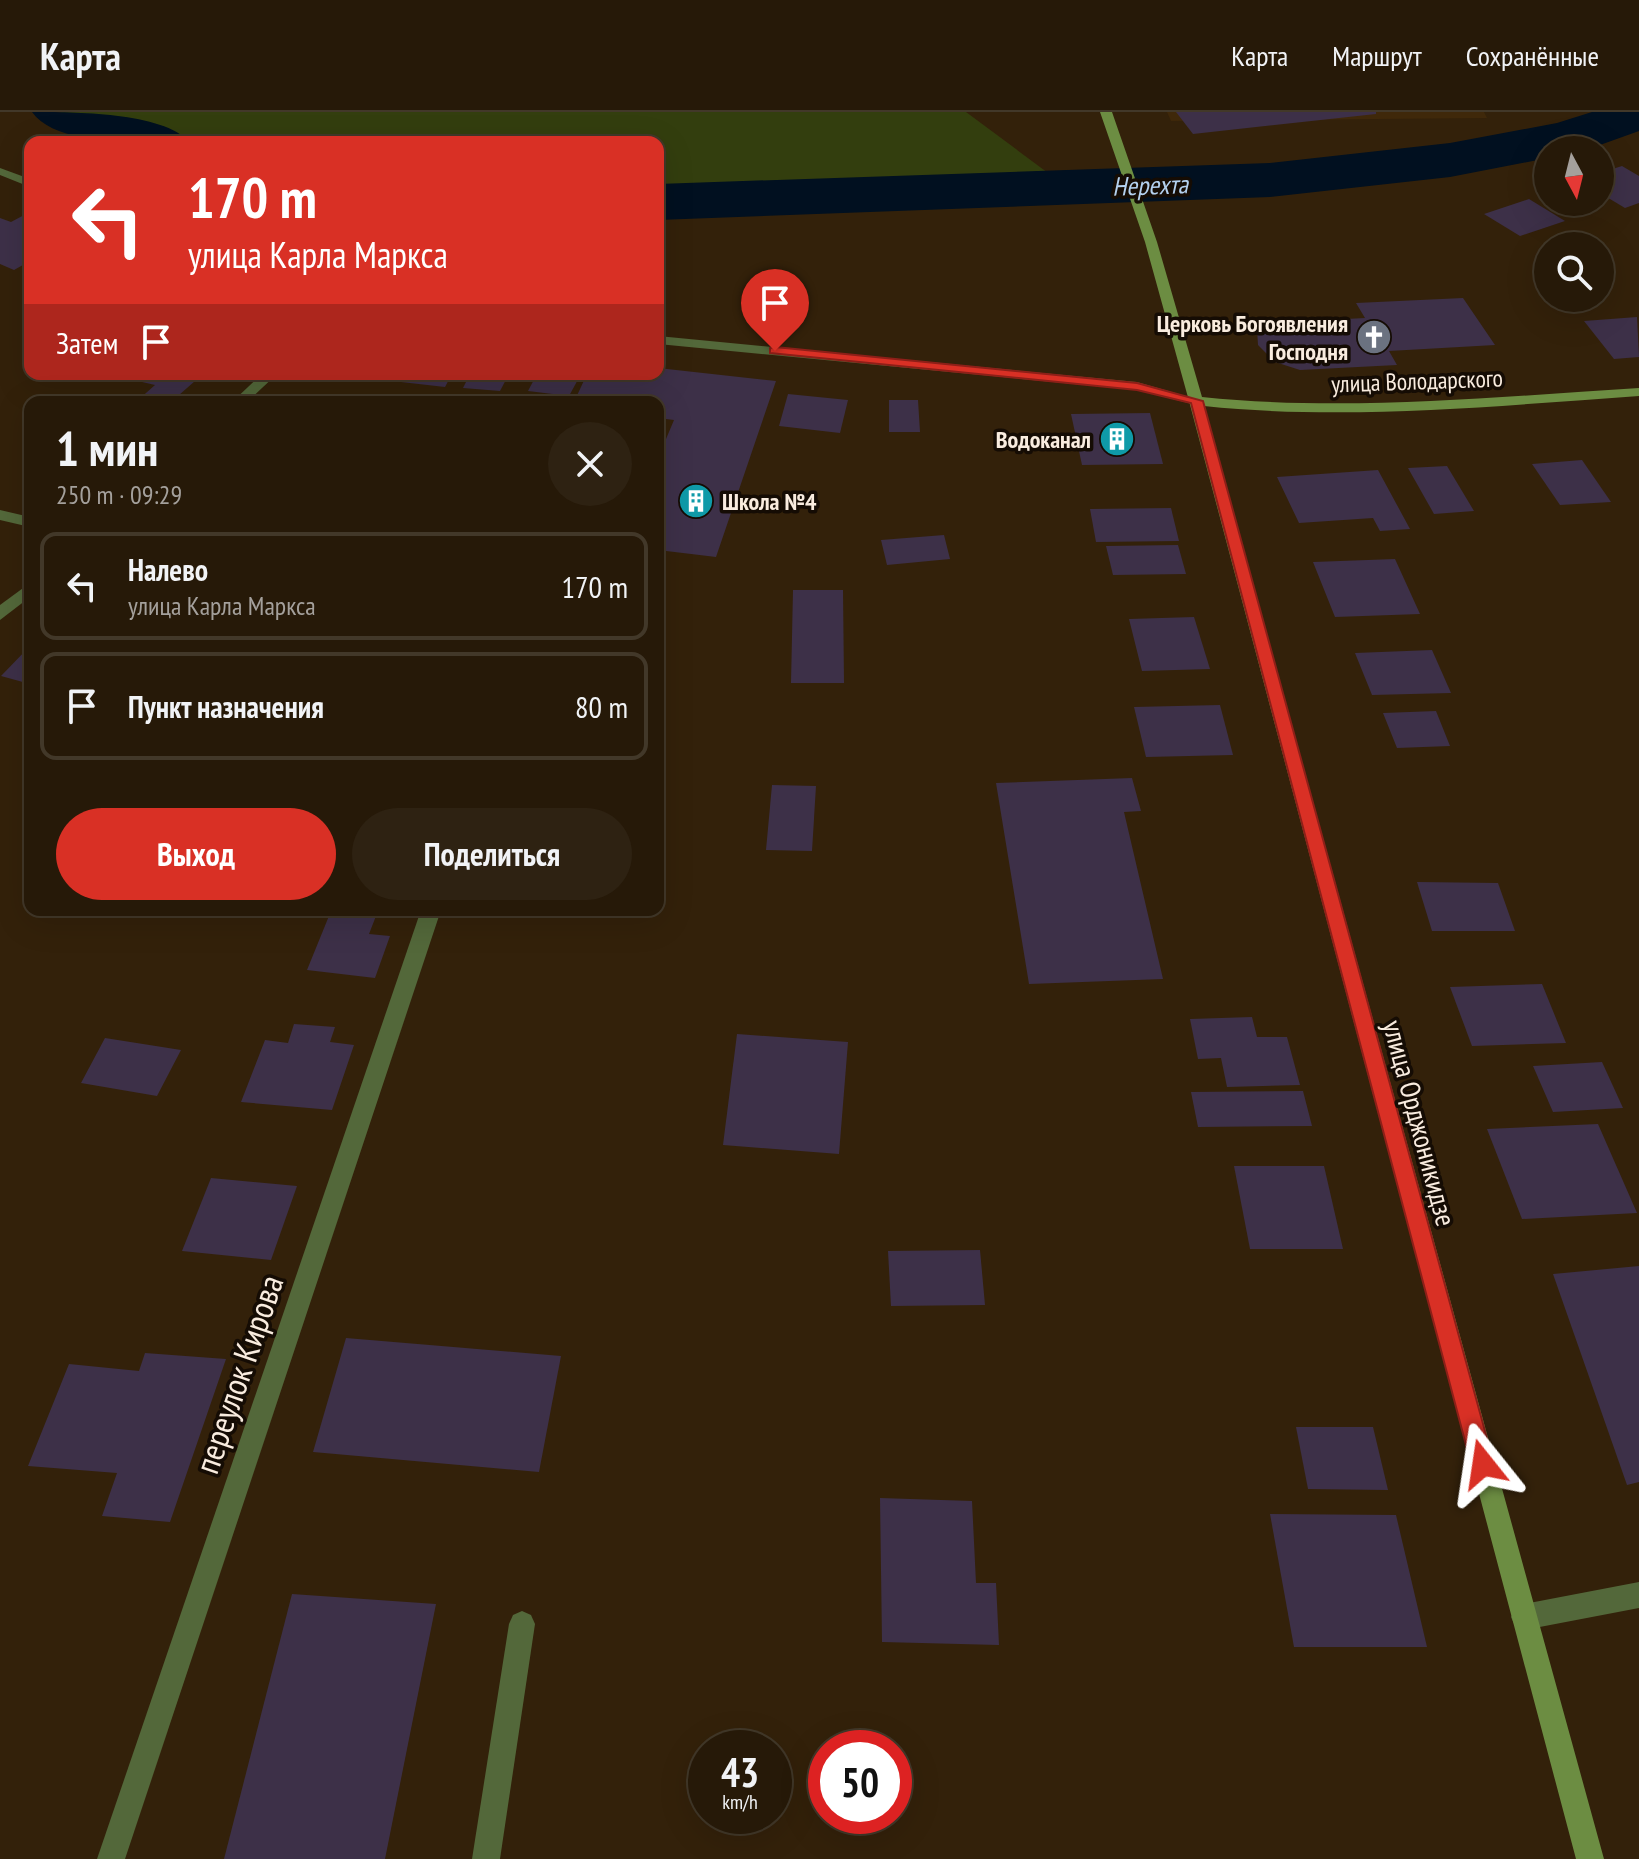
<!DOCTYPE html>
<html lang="ru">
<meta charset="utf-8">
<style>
:root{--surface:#261908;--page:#2e2212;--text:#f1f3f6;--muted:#a4a09c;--line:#423829;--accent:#d93025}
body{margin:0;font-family:"PT Sans Narrow",sans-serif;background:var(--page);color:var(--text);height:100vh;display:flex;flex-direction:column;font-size:30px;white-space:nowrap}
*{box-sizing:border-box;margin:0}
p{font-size:26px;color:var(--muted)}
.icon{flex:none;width:44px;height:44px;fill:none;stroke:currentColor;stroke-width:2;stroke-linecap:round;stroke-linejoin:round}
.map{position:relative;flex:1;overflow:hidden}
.panel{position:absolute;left:24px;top:284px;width:640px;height:520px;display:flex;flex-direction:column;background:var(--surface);border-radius:16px;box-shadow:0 8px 32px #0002,0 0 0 2px var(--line)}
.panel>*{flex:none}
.hud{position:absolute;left:24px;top:24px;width:640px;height:244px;border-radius:16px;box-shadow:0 8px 32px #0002,0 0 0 2px var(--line);background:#d93025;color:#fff;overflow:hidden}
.needle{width:52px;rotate:173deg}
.buttons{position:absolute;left:1534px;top:24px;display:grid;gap:16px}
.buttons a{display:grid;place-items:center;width:80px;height:80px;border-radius:50%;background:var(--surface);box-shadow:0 8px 32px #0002,0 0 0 2px var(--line);font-size:40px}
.speed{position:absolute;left:688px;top:1618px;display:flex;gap:16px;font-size:40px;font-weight:700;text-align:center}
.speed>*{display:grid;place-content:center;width:104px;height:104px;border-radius:50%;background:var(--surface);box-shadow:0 8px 32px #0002,0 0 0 2px var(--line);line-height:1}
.speed small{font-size:20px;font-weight:400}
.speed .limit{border:12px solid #d22;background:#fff;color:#111}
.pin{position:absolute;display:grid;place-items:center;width:68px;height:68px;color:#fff;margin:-82px -34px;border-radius:50% 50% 50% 0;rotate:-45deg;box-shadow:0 0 8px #0007}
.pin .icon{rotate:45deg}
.me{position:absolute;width:88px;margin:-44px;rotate:345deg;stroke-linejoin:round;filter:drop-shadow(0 0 6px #0008)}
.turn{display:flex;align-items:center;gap:28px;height:168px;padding:0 32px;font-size:36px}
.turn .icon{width:104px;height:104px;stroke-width:2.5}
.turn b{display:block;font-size:56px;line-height:68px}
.then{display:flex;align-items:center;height:76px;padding:0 32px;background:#0003;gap:16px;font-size:30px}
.round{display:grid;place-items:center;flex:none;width:84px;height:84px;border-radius:42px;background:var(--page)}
.overview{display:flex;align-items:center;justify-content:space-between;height:136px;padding:0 32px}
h1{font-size:48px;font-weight:700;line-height:60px}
.primary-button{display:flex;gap:16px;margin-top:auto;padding:16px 32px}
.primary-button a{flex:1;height:92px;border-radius:48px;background:var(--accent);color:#fff;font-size:32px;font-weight:700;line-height:92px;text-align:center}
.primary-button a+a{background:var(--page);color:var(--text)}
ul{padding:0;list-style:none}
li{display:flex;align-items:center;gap:24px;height:108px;margin:0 16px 12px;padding:0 16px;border:4px solid var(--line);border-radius:16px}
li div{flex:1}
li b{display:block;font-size:30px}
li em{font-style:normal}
header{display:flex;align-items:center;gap:48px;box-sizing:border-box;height:112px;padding:0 40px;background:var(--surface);border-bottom:2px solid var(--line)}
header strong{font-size:38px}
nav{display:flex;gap:44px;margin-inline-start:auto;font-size:28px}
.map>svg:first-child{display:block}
.built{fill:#3f280a}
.green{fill:#333e0e}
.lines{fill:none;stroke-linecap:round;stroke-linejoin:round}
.river{fill:#011020;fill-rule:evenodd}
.building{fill:#3d3048}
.lane{fill:#53683a;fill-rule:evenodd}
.street{fill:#53683a;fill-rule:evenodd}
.secondary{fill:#6c8d42;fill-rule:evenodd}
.route{fill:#d93025;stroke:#8d1f18;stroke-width:2}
.labels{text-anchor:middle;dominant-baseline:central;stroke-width:7;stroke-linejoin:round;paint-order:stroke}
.far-poi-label{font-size:24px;font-weight:bold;fill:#f9ecdf;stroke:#150c04;text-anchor:end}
.far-street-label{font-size:24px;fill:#f9ecdf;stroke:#150c04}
.far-water-label{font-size:26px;font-style:italic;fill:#b4d1ef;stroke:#150c04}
.street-label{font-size:28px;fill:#f9ecdf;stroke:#150c04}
.near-street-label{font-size:34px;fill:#f9ecdf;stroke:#150c04}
</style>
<header>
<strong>Карта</strong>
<nav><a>Карта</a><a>Маршрут</a><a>Сохранённые</a></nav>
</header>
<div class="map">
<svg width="1639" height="1747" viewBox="0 0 1639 1747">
<rect width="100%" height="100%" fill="#33210a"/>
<path class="built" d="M1167,0h317l3,6 -316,3z"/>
<path class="green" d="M59,0h907l101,75 -409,15v-60h-497z"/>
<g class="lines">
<g class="river">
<path d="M32,0c40,0 132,0 157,30 -40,0 -132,6 -157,-30z"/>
<path d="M1592,0h47v19l-53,19h-38v8l-98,19 -180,20 -612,23v-36l612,-21 180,-20 107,-20z"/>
</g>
</g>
<g class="building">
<path d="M1176,0h200v2l-183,20z"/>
<path d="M1622,54l17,10v27l-14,5 -25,-15v-20z"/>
<path d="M1529,87l36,22 -45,15 -36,-22z"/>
<path d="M26,102l4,2v45l-16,9 -14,-6v-46l11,4z"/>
<path d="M1463,186l32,47 -106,6 8,14 -97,5 -25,-8 -17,-17 -1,-16 11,-6 97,-5 -9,-15z"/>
<path d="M1637,205l2,40 -25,2 -30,-38z"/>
<path d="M658,256l118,13 -60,176 -58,-7v-99h3l13,-31 -16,-2v-16h-84l13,-28h71z"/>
<path d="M152,262h18l25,7 -24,21 -34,-1 18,-16 -13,-3z"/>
<path d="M396,262h56l-7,13 -53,-6z"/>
<path d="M470,262h39l-9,17 -37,-3z"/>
<path d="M537,262h44l-12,22 -41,-5z"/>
<path d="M788,282l60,6 -8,33 -61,-7z"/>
<path d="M889,288h29l2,32h-31z"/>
<path d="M1150,301l13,51 -81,1 -11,-51z"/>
<path d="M1582,348l29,42 -51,3 -28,-41z"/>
<path d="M1447,354l27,45 -40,3 -26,-46z"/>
<path d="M1378,358l32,59 -30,2 -7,-13 -74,5 -22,-46z"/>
<path d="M1171,396l8,33 -83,1 -6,-33z"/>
<path d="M944,423l6,24 -63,6 -6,-25z"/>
<path d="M1178,433l8,29 -73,1 -7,-29z"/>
<path d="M1395,447l25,55 -85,3 -22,-55z"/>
<path d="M793,478h50l1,93h-53z"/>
<path d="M1194,505l16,52 -68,2 -13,-52z"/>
<path d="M30,534v38l-29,-8z"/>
<path d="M1432,538l19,43 -79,2 -17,-42z"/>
<path d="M1220,593l13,50 -87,2 -12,-50z"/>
<path d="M1436,599l14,35 -53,2 -14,-35z"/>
<path d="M1132,666l9,33 -17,1 39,167 -134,5 -33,-201z"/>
<path d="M772,673l44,1 -4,65 -46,-1z"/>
<path d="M1417,770l81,1 17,48h-83z"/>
<path d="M331,799l45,5 -7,18 21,2 -15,42 -68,-8z"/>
<path d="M1542,872l24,59 -94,3 -22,-59z"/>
<path d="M1252,905l5,20h30l13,48 -73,2 -6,-29 -23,1 -8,-40z"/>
<path d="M294,912l41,3 -5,15 24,3 -22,65 -91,-8 24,-62 23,3z"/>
<path d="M737,922l111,8 -9,112 -116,-9z"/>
<path d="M105,926l76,12 -24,46 -76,-13z"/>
<path d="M1602,950l21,46 -70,4 -20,-46z"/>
<path d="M1303,979l9,35 -114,1 -7,-35z"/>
<path d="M1598,1012l39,89 -115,6 -35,-90z"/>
<path d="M1234,1054h90l19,83h-93z"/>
<path d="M211,1066l86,8 -26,74 -89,-9z"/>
<path d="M980,1138l5,55 -94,1 -3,-55z"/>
<path d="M1639,1154v216l-12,3 -74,-211z"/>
<path d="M346,1226l215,18 -22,116 -226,-20z"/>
<path d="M145,1241l81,6 -56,163 -68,-6 15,-43 -89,-7 41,-102 70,7z"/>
<path d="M1296,1315h77l15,63 -80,-1z"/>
<path d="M880,1386l92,3 4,82h20l3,62 -117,-3z"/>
<path d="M1270,1402l126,1 31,132h-133z"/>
<path d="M292,1482l144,10 -51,255h-161z"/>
</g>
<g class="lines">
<path class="lane" d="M522,1499l9,4 4,9 -35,235h-28l37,-235 4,-9z"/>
<g class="street">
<path d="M0,56l30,11v8l-30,-12z"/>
<path d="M658,224l479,46 66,19 -7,4 -59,-15 -479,-46z"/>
<path d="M262,262h15l-30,28h-15z"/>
<path d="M0,398l30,7v10l-30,-7z"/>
<path d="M30,471v14l-30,23v-15z"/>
<path d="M421,798h20l-316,949h-28z"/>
<path d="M1639,1470v26l-115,22 -9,-4 -4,-9 4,-9 9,-4z"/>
</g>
<path class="secondary" d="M1100,0h12l45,130 45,155c144,15 292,0 437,-9v8c-144,10 -291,25 -435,10l400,1453h-28l-387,-1458 -44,-159z"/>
</g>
<path class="route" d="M775,235l362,36 66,18 291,1063 -3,8 -8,3 -8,-3 -4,-8 -280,-1061 -54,-13 -367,-37v-5z"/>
<defs>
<g id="church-disc" transform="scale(1.8)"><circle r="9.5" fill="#6b7280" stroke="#150c04"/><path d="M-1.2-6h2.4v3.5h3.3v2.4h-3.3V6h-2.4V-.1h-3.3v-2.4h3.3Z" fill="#fff"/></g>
<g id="building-disc" transform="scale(1.8)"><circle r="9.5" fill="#0f9aa8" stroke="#150c04"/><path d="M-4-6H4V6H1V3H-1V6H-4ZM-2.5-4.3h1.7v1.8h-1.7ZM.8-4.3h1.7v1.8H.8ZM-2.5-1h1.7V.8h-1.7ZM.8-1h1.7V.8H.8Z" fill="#fff"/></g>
</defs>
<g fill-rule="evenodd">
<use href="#church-disc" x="1374" y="225"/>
<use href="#building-disc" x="1117" y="327"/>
<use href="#building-disc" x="696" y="389"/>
</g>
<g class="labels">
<g class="far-poi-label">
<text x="1348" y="211">Церковь Богоявления<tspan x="1348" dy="28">Господня</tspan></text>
<text x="1091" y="327">Водоканал</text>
<text x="722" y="389" text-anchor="start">Школа №4</text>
</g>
<g class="far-street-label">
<text transform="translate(1417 269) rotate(-2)">улица Володарского</text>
</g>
<g class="far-water-label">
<text transform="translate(1150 73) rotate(-2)">Нерехта</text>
</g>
<g class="street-label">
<text transform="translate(1420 1011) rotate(75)">улица Орджоникидзе</text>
</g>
<g class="near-street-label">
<text transform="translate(238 1262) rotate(-71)">переулок Кирова</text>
</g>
</g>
</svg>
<div class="buttons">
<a><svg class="needle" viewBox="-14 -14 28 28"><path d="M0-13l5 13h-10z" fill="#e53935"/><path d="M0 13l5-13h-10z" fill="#a4a09c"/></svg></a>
<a><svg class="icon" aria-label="search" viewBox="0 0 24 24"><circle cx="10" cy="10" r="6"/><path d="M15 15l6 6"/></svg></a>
</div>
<div class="speed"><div>43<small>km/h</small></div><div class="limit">50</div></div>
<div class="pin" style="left:775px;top:239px;background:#d93025"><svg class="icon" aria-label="arrive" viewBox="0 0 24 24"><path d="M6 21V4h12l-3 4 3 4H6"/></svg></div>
<svg class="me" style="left:1483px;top:1352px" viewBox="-20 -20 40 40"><path d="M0-17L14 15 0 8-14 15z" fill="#d93025" stroke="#fff" stroke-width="4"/></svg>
<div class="hud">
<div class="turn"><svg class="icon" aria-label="left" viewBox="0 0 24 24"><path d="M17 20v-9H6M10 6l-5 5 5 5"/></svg><div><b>170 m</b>улица Карла Маркса</div></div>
<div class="then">Затем<svg class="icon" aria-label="arrive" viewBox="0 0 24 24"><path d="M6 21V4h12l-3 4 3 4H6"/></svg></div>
</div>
<section class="panel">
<div class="overview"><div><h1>1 мин</h1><p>250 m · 09:29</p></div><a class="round"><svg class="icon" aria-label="close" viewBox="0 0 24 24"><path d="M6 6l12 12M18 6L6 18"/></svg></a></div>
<ul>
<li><svg class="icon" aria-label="left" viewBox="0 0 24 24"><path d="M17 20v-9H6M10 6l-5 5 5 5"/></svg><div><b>Налево</b><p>улица Карла Маркса</p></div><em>170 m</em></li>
<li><svg class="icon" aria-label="arrive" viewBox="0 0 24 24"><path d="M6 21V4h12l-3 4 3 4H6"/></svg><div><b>Пункт назначения</b></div><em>80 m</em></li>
</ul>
<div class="primary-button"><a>Выход</a><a>Поделиться</a></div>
</section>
</div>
